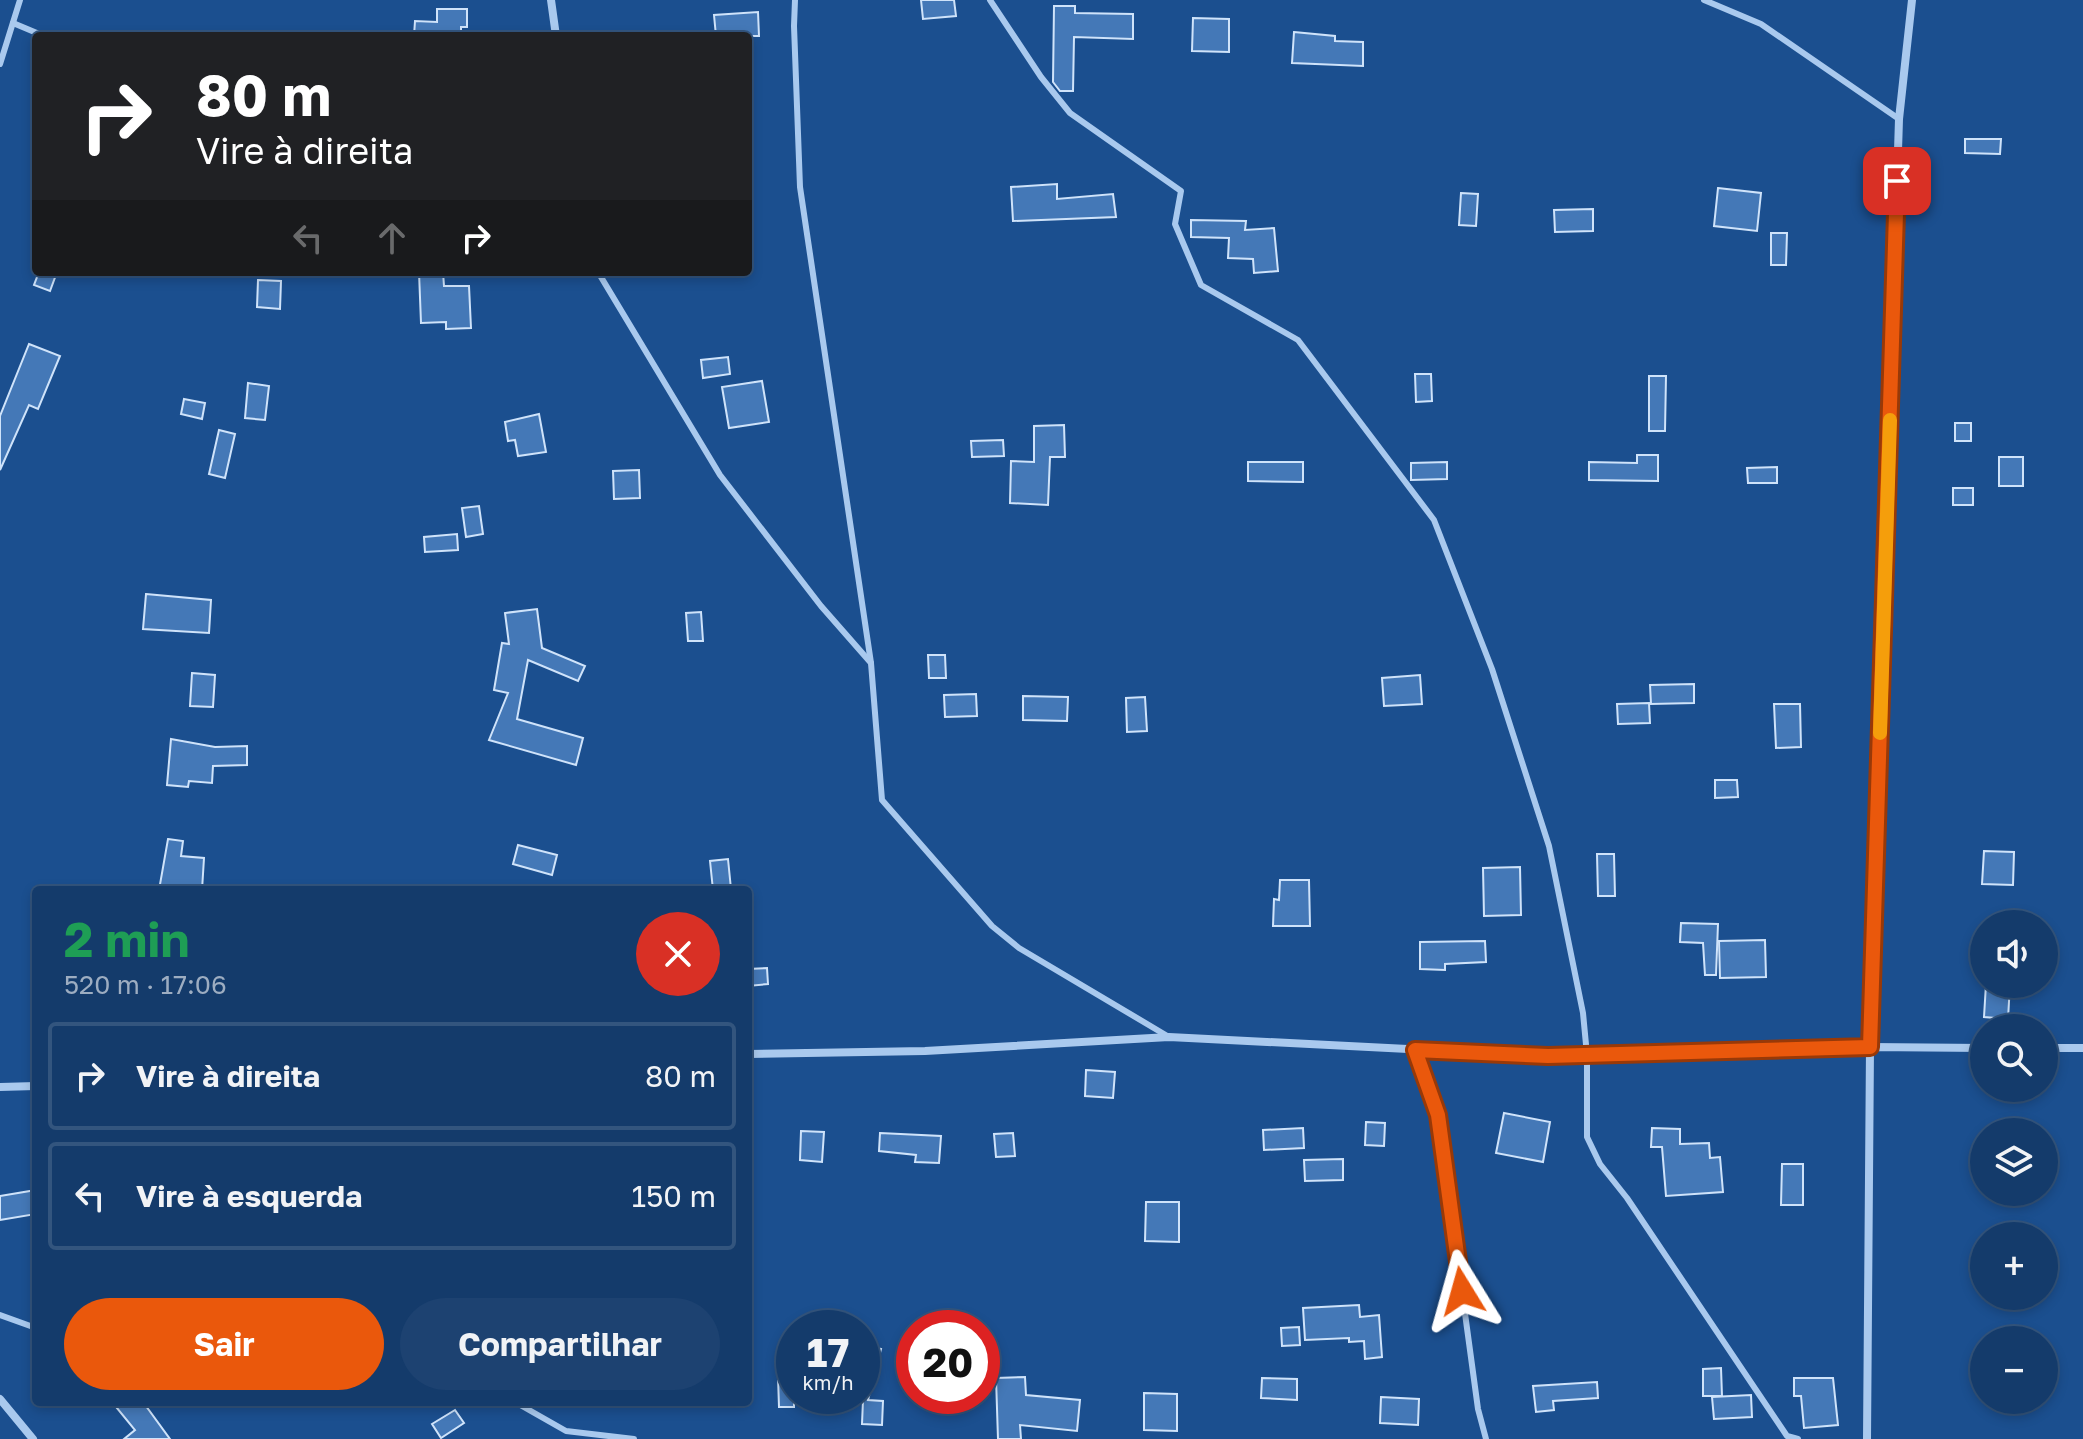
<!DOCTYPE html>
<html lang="pt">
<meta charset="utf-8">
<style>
:root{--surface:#143b6b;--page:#1d4271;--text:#f1f3f6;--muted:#9dadc1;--line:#33557e;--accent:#ea580c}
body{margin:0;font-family:"Golos Text",sans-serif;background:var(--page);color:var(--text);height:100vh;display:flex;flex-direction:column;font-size:30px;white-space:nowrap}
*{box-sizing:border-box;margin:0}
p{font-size:26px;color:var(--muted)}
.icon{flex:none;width:44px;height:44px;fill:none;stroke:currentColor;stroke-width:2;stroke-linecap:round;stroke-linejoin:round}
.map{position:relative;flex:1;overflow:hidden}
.panel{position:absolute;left:32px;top:886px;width:720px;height:520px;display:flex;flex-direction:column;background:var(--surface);border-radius:8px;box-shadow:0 4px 12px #0003,0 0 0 2px var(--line)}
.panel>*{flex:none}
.guide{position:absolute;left:32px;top:32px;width:720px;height:244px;border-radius:8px;box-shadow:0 4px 12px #0003,0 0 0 2px var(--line);background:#202124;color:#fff;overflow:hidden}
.fabs{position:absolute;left:1970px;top:910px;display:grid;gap:16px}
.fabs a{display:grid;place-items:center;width:88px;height:88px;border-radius:50%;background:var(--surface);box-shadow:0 4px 12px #0003,0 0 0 2px var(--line);font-size:40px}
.speed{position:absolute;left:776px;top:1310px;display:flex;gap:16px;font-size:40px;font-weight:700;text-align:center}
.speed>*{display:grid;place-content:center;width:104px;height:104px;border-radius:50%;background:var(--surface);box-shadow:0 4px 12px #0003,0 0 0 2px var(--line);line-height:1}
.speed small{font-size:20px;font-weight:400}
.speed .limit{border:12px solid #d22;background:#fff;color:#111}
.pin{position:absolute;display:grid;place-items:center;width:68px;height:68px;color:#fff;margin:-34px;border-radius:16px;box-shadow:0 4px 12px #0006}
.me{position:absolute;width:88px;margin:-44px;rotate:352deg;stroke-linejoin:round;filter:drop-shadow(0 0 6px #0008)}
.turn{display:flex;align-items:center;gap:28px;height:168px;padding:0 32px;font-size:36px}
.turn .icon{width:104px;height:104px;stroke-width:2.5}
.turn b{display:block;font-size:56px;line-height:68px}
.lanes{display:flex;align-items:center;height:76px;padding:0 32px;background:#0003;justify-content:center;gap:40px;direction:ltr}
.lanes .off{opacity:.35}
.round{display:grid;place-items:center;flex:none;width:84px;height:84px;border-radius:42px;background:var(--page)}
.head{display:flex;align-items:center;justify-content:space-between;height:136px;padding:0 32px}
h1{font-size:48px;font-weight:700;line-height:60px;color:#1e9e55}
.action{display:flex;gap:16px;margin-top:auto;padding:16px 32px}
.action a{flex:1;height:92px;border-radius:48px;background:var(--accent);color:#fff;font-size:32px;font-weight:700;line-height:92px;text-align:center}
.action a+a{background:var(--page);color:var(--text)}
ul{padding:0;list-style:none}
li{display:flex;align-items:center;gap:24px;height:108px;margin:0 16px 12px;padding:0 16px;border:4px solid var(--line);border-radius:8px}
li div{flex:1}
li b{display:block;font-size:30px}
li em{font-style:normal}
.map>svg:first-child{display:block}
.building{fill:#4478b7;stroke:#cfe3fa;stroke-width:2}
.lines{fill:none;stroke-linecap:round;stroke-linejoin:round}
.lane{stroke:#a9c9ee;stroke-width:6}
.street{stroke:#a9c9ee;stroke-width:8}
.route-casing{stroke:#983908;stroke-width:20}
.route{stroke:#ea580c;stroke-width:14}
.slow{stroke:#f59e0b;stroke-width:14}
</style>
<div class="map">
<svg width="2083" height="1439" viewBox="0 0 2083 1439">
<rect width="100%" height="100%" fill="#1b4f8f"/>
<g class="building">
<path d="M921,0h33l2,16 -33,3z"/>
<path d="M1054,6h21v7l58,1v25l-59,-2 -1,54h-13l-7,-9z"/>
<path d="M437,9h30v18h-6v9h-47l1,-15 22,1z"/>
<path d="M758,12l1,24h-43l-2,-21z"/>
<path d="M1193,18l36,1v33l-37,-1z"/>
<path d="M1294,32l41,4v5l28,1v24l-71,-3z"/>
<path d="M1965,139h36l-1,15 -35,-1z"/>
<path d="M1057,184v15l56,-5 3,23 -103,4 -2,-34z"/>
<path d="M1718,188l43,5 -4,38 -43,-5z"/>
<path d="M1461,193l17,1 -2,32 -17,-1z"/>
<path d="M1593,209v22l-38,1 -1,-22z"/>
<path d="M1191,220l55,1 -1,9 29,-2 4,43 -24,2 -1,-14 -25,-1 1,-20 -38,-1z"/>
<path d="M1771,233h16l-1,32h-15z"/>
<path d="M39,272h18l-7,19 -16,-6z"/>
<path d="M419,272h24l1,14h25l2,42 -25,1v-7l-25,1z"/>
<path d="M258,280l23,1 -1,28 -23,-2z"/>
<path d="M29,344l31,12 -22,53 -9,-4 -29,65v-54z"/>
<path d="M728,357l2,17 -27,4 -2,-18z"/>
<path d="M1415,374h16l1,27 -16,1z"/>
<path d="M1649,376h17l-1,55h-16z"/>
<path d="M762,381l7,41 -40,6 -7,-41z"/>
<path d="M248,383l21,3 -4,34 -20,-2z"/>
<path d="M184,399l21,4 -3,16 -21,-5z"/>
<path d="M539,414l7,38 -28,4 -3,-16 -7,1 -3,-19z"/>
<rect x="1955" y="423" width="16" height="18"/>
<path d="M1064,425l1,32h-15l-2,48 -38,-2 1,-42 23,1v-36z"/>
<path d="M219,430l16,4 -10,44 -16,-4z"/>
<path d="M1003,440l1,16 -32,1 -1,-16z"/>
<path d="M1637,455h21v26l-69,-1v-18l48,1z"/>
<rect x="1999" y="457" width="24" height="29"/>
<path d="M1248,462h55v20l-55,-1z"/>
<path d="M1447,462v17l-36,1v-17z"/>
<path d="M1777,467v16h-29l-1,-15z"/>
<path d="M639,470l1,28 -26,1 -1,-28z"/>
<rect x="1953" y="488" width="20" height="17"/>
<path d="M479,506l4,28 -17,3 -4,-29z"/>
<path d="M457,534l1,16 -33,2 -1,-15z"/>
<path d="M146,594l65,6 -2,33 -66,-4z"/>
<path d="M537,609l5,39 43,18 -7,15 -50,-21 -11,59 66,19 -7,27 -87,-25 19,-47 -14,-3 8,-47 7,1 -4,-31z"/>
<path d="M701,612l2,29h-15l-2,-28z"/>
<path d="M928,655h17l1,23h-17z"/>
<path d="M192,673l23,2 -2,32 -23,-1z"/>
<path d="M1420,675l2,29 -38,2 -2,-28z"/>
<path d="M1694,684v19l-43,1 -1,-19z"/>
<path d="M976,694l1,22 -32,1 -1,-22z"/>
<path d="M1023,696l45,1 -1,24 -44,-1z"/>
<path d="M1145,697l2,34 -20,1 -1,-34z"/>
<path d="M1649,703l1,20 -32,1 -1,-20z"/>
<path d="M1774,704h26l1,43 -25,1z"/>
<path d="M171,739l44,8 32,-1v19l-34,1 -1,17 -23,-2 -1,6 -21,-2z"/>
<path d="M1715,780h22l1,17 -23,1z"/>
<path d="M168,839l15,2 -2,15 23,2 -2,32h-43z"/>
<path d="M518,845l39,10 -5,20 -39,-11z"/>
<path d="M1984,851l30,1 -1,33 -31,-1z"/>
<path d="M1597,854h17l1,42h-17z"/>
<path d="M728,859l3,30 -18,1 -3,-29z"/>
<path d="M1520,867l1,48 -37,1 -1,-48z"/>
<path d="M1280,880h29l1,46h-37l1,-27 5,1z"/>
<path d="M1681,923l37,1 -2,51h-11l-2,-32 -23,-1z"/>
<path d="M1765,940l1,37 -46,1 -1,-37z"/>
<path d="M1485,941l1,21 -41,2v6l-25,-1v-27z"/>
<path d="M767,968l1,16 -20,2v-17z"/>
<path d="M1986,984h24l-2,35 -24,-2z"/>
<path d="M1086,1070l29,2 -2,26 -28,-2z"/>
<path d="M1504,1113l46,9 -7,40 -47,-9z"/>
<path d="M1366,1122l19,1 -1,23 -19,-1z"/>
<path d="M1303,1128l1,20 -40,2 -1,-20z"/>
<path d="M1652,1128l28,1v15l29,-1 1,15 10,-1 3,35 -57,4 -4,-49h-11z"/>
<path d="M801,1131l23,1 -2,30 -22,-2z"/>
<path d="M880,1133l61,3 -2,27 -24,-1 1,-7 -37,-4z"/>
<path d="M1013,1133l2,23 -19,1 -2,-23z"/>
<path d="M1343,1159v21l-38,1 -1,-21z"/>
<path d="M1782,1164h21v41h-22z"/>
<path d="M36,1190v24l-36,6v-24z"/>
<path d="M1146,1202h33v40l-34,-1z"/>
<path d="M1359,1305l1,12 19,-2 3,42 -17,2 -1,-18 -15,1v-4l-44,2 -2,-32z"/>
<path d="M1299,1327l1,18 -18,1 -1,-18z"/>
<path d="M862,1344l19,5 -13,51 15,1 -1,24 -20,-1 1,-24h2l-3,-1z"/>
<path d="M1721,1368l1,28h-19v-27z"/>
<path d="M794,1376v31h-15l-1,-30z"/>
<path d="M1025,1377l1,18 54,5 -3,31 -57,-6 1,14h-23l-2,-61z"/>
<path d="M1262,1378l35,1v21l-36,-2z"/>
<path d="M1794,1378h39l5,47 -34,3 -3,-32h-7z"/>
<path d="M1597,1382l1,16 -45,3 1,9 -18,2 -3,-26z"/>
<path d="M1144,1393l33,1v37l-33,-1z"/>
<path d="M1751,1395l1,22 -38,2 -2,-22z"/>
<path d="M1381,1397l38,2 -1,26 -38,-2z"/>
<path d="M112,1402h31l27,37h-46l11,-9z"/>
<path d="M455,1410l9,13 -23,15 -9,-14z"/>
</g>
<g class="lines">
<g class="lane">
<path d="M795,0l-1,26 6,161 71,476"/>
<path d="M990,0l51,77 29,36 111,78 -6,33 26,61 97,55 136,180 58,149 57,177 34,167 4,42v82l13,27 27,34 160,238 11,3"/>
<path d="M1704,0l57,24 138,95"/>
<path d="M13,23l31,13"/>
<path d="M0,64l20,-64"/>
<path d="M598,272l122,203 101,131 50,57 11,137 110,126 27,22 150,89"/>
<path d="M1415,1050l23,65 40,294 8,30"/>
<path d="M0,1315l36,13"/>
<path d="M515,1402l51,29 68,8"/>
</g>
<g class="street">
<path d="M551,0l5,36"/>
<path d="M2044,1048h39"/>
<path d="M748,1054l177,-3 244,-14 379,19 322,-9 114,1"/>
<path d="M0,1087l36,-1"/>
<path d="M0,1399l33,40"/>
<path d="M1867,1439l3,-392 29,-928 13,-119"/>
</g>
</g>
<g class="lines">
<g class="route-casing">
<path id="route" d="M1462,1291l-24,-176 -23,-65 133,6 322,-9 27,-866"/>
</g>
<use href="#route" class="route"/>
<path class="slow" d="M1880,733l10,-313"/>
</g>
</svg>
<div class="fabs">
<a><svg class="icon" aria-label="sound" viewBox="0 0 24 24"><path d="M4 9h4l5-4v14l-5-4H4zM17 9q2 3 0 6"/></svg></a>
<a><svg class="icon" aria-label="search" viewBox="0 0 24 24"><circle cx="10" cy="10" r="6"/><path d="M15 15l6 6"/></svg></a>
<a><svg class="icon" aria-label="layers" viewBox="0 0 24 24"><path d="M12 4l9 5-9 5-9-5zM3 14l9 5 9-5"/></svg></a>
<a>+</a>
<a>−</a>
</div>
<div class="speed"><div>17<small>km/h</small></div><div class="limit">20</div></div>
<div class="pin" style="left:1897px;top:181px;background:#d93025"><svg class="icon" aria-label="arrive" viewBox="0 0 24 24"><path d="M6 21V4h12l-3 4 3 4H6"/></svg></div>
<svg class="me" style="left:1462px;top:1291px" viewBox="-20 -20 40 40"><path d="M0-17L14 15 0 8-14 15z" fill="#ea580c" stroke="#fff" stroke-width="4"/></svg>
<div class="guide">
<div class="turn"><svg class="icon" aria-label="right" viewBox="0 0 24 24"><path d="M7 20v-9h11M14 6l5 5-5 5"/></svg><div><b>80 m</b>Vire à direita</div></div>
<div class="lanes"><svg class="icon off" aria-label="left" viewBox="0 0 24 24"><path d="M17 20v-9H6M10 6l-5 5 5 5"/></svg><svg class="icon off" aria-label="ahead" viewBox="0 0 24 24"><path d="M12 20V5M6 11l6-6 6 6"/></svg><svg class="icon" aria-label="right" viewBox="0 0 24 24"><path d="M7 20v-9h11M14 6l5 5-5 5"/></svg></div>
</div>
<section class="panel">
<div class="head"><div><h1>2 min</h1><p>520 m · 17:06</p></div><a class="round" style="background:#d93025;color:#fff"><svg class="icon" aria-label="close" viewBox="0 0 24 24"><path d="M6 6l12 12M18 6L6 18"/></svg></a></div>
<ul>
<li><svg class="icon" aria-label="right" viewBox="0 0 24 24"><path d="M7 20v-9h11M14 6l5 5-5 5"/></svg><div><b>Vire à direita</b></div><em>80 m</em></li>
<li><svg class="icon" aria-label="left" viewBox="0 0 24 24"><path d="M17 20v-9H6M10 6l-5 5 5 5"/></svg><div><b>Vire à esquerda</b></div><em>150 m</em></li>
</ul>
<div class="action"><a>Sair</a><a>Compartilhar</a></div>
</section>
</div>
